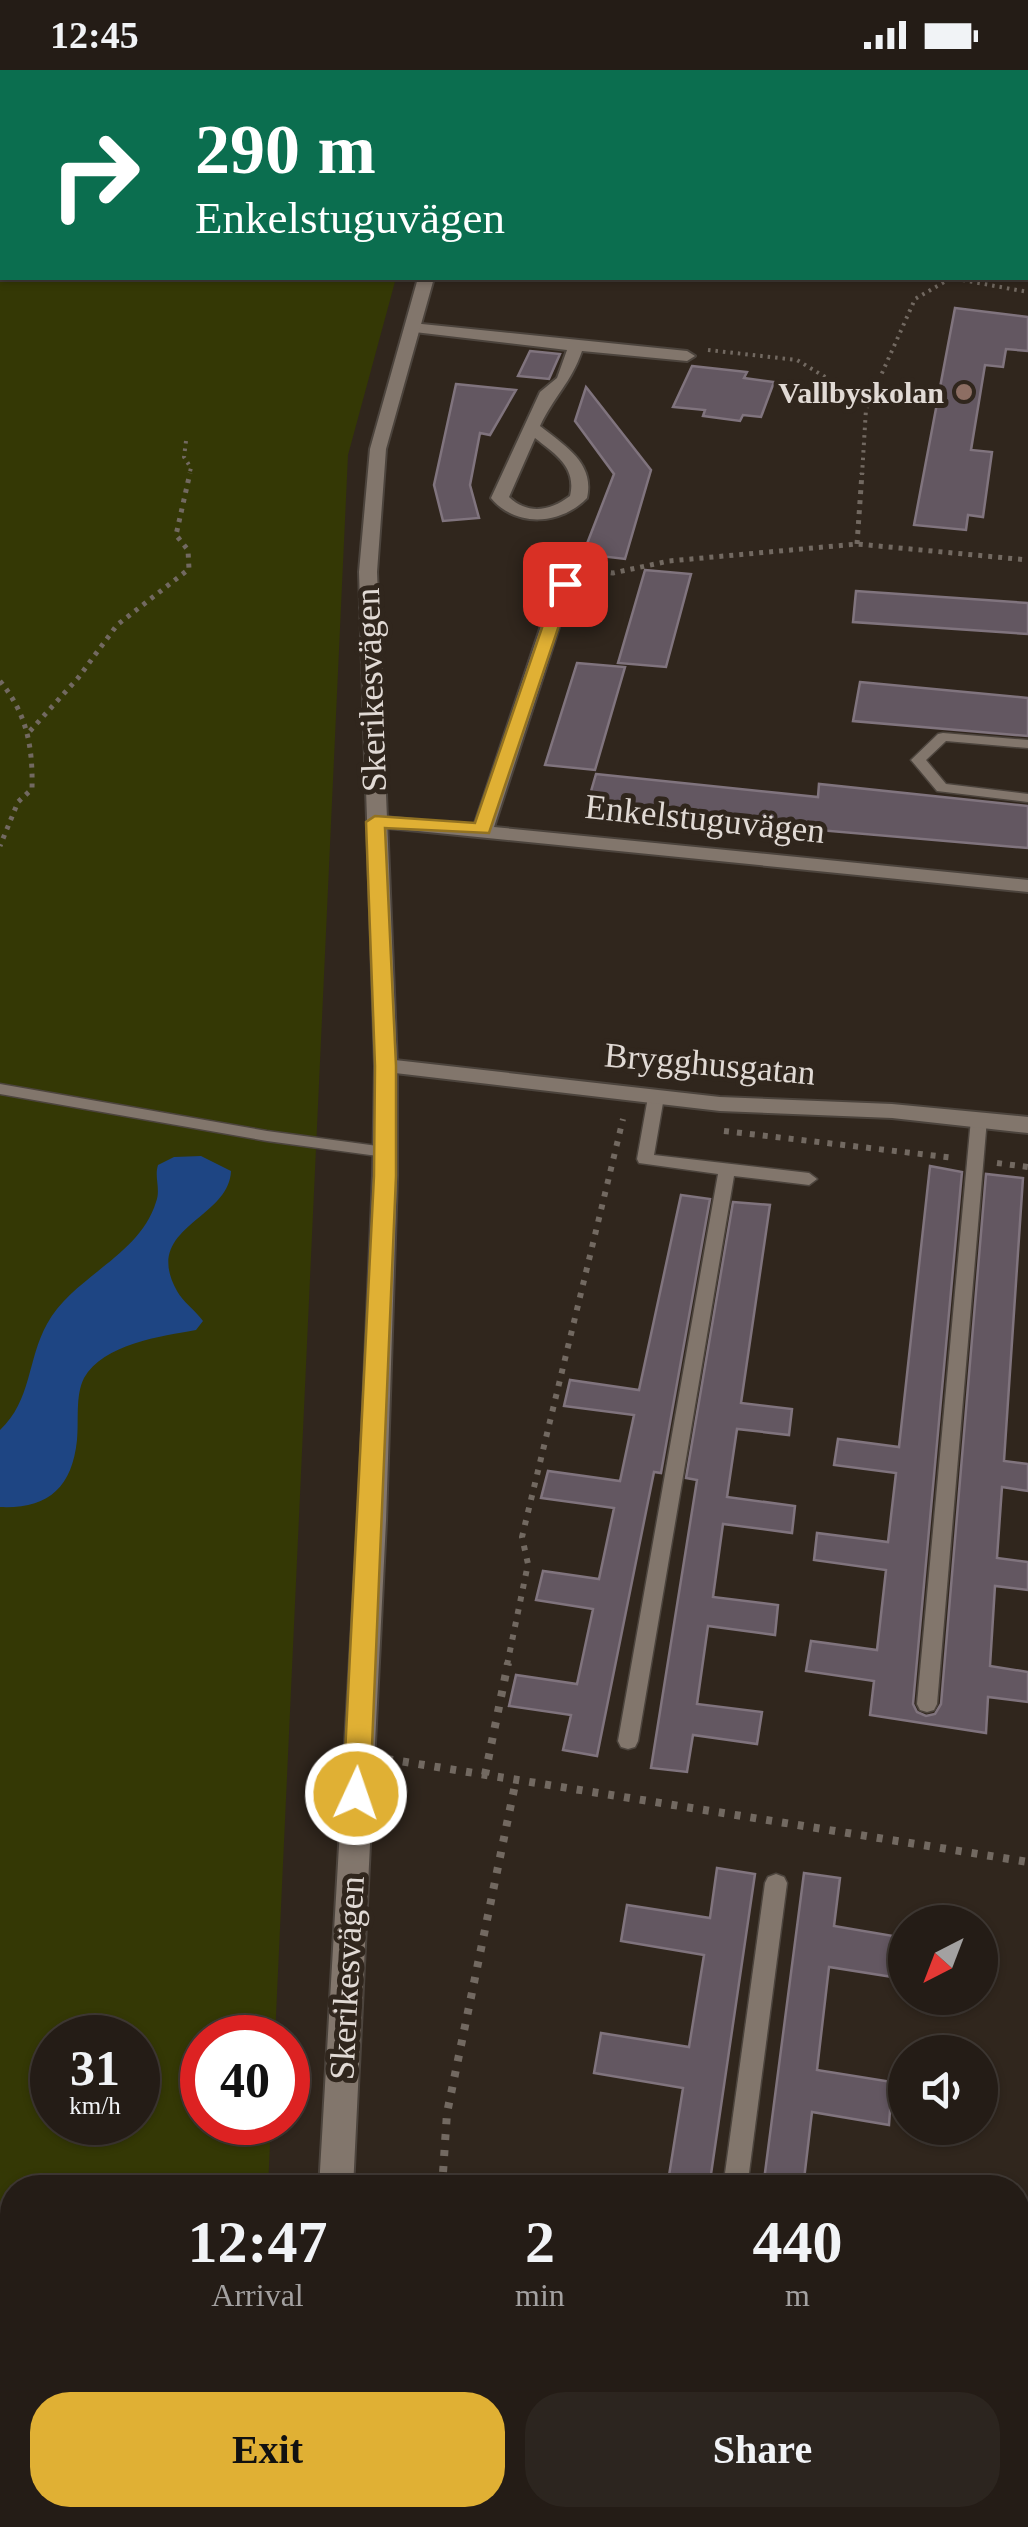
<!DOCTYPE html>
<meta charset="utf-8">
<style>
:root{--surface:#241c16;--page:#2c251f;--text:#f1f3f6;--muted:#a3a1a1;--line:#413a35;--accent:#e0b034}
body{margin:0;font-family:"Times New Roman",serif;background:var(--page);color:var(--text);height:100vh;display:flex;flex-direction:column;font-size:38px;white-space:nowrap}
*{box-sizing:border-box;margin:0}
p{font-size:32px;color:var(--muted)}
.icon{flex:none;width:55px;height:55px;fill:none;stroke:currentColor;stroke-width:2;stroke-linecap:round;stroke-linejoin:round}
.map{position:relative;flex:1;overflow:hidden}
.panel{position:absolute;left:0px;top:2105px;width:1030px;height:352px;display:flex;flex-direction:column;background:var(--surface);border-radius:40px 40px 0 0;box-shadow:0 2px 8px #0004,0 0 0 2px var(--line)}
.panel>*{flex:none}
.guide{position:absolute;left:0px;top:0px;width:1030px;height:210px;box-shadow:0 2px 8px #0004,0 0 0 2px var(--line);background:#0b6e4f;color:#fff;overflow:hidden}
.needle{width:65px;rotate:222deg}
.tools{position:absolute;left:888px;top:1835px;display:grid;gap:20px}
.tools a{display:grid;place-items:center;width:110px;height:110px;border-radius:50%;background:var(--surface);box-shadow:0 2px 8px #0004,0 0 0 2px var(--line);font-size:50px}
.speed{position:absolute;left:30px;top:1945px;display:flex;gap:20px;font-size:50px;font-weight:700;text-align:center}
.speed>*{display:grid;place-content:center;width:130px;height:130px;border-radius:50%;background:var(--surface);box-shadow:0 2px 8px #0004,0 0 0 2px var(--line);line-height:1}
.speed small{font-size:25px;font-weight:400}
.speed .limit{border:15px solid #d22;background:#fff;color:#111}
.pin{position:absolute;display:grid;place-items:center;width:85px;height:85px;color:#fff;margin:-42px;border-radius:20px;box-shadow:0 5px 15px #0006}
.me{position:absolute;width:110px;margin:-55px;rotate:3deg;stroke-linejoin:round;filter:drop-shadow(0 0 8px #0008)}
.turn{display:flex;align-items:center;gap:35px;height:210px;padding:0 30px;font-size:45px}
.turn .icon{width:130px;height:130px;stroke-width:2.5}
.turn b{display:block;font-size:70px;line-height:85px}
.eta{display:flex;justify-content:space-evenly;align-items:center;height:170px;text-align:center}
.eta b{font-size:60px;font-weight:800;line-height:70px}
.primary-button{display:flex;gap:20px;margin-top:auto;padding:20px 30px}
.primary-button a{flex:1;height:115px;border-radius:40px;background:var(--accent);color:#111;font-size:40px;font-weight:800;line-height:115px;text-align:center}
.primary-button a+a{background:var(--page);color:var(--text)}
.status{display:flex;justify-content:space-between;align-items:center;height:70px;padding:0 50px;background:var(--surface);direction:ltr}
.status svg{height:28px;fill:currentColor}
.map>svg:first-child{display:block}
.green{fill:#343805;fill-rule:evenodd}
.water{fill:#1e4583}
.building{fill:#635761;stroke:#80747e;stroke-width:2.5}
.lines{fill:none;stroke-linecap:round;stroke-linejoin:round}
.service-casing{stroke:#4c443d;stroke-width:3}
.minor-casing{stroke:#4c443d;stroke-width:4}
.tertiary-casing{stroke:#4c443d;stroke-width:4}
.path-far3{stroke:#726961;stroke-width:4;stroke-dasharray:2.5 5;stroke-linecap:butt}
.path-far2{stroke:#726961;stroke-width:5;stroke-dasharray:4 6;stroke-linecap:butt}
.path-far1{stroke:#726961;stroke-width:6;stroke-dasharray:5 8;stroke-linecap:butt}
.path{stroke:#726961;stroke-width:8;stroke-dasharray:6 10;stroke-linecap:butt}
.service{fill:#82766c;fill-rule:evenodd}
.minor{fill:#82766c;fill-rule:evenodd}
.tertiary{fill:#82766c;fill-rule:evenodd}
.route{fill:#e0b034;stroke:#927222;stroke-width:2.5}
.education-dot{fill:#8d6e63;stroke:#30261d;stroke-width:4}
.labels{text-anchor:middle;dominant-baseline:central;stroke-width:10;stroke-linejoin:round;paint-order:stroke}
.far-poi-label{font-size:30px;font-weight:bold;fill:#e1dad5;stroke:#30261d;text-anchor:end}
.street-label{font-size:35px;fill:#e1dad5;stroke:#30261d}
</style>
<div class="status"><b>12:45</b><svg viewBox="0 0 49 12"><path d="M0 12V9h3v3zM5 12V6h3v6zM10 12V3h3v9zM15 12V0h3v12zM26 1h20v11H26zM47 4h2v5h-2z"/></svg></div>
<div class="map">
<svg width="1028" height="2457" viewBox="0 0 1028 2457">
<rect width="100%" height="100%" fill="#30261d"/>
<path class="green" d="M0,0h457l-455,2v206h394l-48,177 -73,1582 -73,1v84l69,1 -3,64 -256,1v181h-12zM52,1968h86v84h-86z"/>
<path class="water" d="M201,1086l30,15c-2,49 -90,56 -54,120 6,11 18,19 26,30l-7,9c-34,6 -93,14 -112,48 -9,18 -5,43 -7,62 -5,49 -30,69 -77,67v-77c32,-30 27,-70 47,-106 26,-48 92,-67 109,-122 5,-13 -2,-25 2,-37l16,-8z"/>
<g class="building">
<path d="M955,238l73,9v34l-22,-2 -3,18 -18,-2 -14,85 21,2 -9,65 -15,-2 -2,15 -52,-5z"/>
<path d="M530,281l30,3 -11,25 -31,-3z"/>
<path d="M692,296l55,6 -3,6 30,4 -13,35 -18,-2 -3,6 -37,-5 2,-6 -32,-3z"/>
<path d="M456,314l60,6 -26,45 -10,-2 -10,52 9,33 -36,3 -9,-36z"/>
<path d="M586,317l65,83 -26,89 -42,-5 31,-80 -39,-53z"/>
<path d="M645,500l46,4 -25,93 -48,-4z"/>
<path d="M856,521l172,12v31l-175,-12z"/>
<path d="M577,593l48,4 -30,103 -50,-5z"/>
<path d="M860,612l168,16v38l-175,-15z"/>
<path d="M596,704l222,23 1,-13 209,22v42l-232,-20 -1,6 -210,-22z"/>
<path d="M930,1096l32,6 -49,532 4,8 9,4 9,-2 6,-10 45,-530 37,4 -19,283 24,3v27l-26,-4 -5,71 31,4v28l-33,-4 -5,80 38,6v30l-40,-5 -2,36 -116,-18 4,-34 -68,-10 5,-30 66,9 9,-80 -72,-10 3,-27 71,9 8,-69 -62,-8 4,-26 61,8z"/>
<path d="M681,1125l29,4 -49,274 -7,-1 -57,284 -34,-6 8,-35 -62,-9 7,-31 61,9 16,-75 -57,-9 7,-29 56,8 15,-71 -73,-10 7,-27 72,10 14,-66 -70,-9 6,-26 69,10z"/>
<path d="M733,1132l37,3 -29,198 51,6 -3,26 -52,-6 -10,68 68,9 -3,27 -69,-9 -10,73 65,8 -3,30 -67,-9 -11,78 65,8 -5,32 -64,-9 -6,37 -36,-4 46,-288 -11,-2z"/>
<path d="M717,1798l38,6 -46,314h-42l16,-100 -89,-15 7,-40 88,14 15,-92 -83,-14 6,-36 83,13z"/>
<path d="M804,1803l36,5 -6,48 71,12v41l-76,-12 -12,103 75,12 -3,43 -77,-13 -9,76h-40z"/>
</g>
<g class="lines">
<g class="service-casing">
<g id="service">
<path d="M943,663l85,7v8l-82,-7 -20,19 20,24 82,10v8l-91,-11 -26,-31 27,-26z"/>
<path d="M0,1014l267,47 118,16 8,5 -8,5 -118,-16 -267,-47z"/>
<path d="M656,1022l8,5 -10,58 155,18 8,6 -8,6 -75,-9 -96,565 -3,6 -7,2 -7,-2 -3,-6 100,-567 -79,-11 -2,-4 11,-62z"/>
<path d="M979,1044l8,5 -50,585 -3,6 -7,2 -7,-2 -3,-6 54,-585z"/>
<path d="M776,1804l8,3 3,6 -40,305h-24l42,-305 3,-6z"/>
<path d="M678,2445h26l-1,12h-26z"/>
</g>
</g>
<g class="minor-casing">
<g id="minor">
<path d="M412,253l275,28 8,5 -8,5 -105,-10c-11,32 -28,45 -42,75 25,20 55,37 47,72 -26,27 -71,30 -96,0l49,-106 17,-14 10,-28 -161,-19v-6zM535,368c20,16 42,29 35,58 -20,15 -42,19 -61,1z"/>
<path d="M570,491l9,5 -85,261 534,53v12l-660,-66v-8l7,-2 99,10 87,-260z"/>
<path d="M386,989l334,38 172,7 136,13v16l-136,-15 -172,-7 -342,-40 -3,-5 3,-5z"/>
<path d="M0,2318l12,1v35h-12z"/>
</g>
</g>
<g class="tertiary-casing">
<g id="tertiary">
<path d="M418,208h16l-48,171 -9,123 20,494v110l-11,345 -33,667h-34l39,-667 15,-345 2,-110 -16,-494 11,-123z"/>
<path d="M301,2445h36l-1,12h-36z"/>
</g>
</g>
<g class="path-far3">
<path d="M1011,1l9,1"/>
<path d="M792,2h69"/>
<path d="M708,280l89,10 53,32 20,7"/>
<path d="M186,371l-2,16 7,11 -2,7"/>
<path d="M862,405l4,-66 49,-110 36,-21 77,14"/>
</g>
<g class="path-far2">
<path d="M857,474l5,-71"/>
<path d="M591,500l22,3 56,-12 188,-17 171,16"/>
<path d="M0,611c27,33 33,66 32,108l-14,13 -18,44"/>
<path d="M30,661l48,-53 39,-53 72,-56 -1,-19 -12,-15 14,-62"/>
</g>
<g class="path-far1">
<path d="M724,1061l231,27"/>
<path d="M997,1093l31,4"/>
<path d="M507,1595l21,-101 -6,-27 101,-418"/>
</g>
<g class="path">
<path d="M387,1689l641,103"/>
<path d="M485,1705l23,-112"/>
<path d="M442,2118l5,-75 69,-333"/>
<path d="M0,2296h12"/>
<path d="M418,2457l1,-12"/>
</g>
<use href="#service" class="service"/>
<use href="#minor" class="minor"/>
<use href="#tertiary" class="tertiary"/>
</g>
<path class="route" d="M565,509l8,5 -84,249 -104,-5 11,238v110l-26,618 -4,8 -10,3 -9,-3 -4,-8 31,-618 1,-110 -9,-244 9,-6 100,7 82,-239z"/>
<circle class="education-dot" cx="964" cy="322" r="10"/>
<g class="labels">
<g class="far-poi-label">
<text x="944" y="322">Vallbyskolan</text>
</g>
<g class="street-label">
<text transform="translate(371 620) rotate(-92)">Skerikesvägen</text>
<text transform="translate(705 749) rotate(6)">Enkelstuguvägen</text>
<text transform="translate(710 994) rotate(5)">Brygghusgatan</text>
<text transform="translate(347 1908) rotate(-87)">Skerikesvägen</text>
</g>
</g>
</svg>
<div class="tools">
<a><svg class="needle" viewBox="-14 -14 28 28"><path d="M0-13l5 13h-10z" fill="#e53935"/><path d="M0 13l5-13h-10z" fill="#a3a1a1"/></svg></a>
<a><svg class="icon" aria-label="sound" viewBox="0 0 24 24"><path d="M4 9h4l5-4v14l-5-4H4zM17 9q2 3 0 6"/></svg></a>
</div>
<div class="speed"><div>31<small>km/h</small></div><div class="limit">40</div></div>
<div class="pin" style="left:565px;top:514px;background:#d93025"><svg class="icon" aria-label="arrive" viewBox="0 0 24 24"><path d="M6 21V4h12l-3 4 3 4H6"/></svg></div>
<svg class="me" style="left:356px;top:1724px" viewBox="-20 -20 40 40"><circle r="17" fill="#e0b034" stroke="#fff" stroke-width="3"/><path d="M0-11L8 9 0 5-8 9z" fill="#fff"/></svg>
<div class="guide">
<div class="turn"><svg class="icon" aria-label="right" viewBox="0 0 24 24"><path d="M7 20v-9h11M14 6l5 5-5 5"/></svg><div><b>290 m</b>Enkelstuguvägen</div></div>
</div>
<section class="panel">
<div class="eta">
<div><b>12:47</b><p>Arrival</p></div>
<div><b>2</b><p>min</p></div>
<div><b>440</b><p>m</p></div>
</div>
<div class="primary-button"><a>Exit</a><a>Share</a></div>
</section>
</div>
